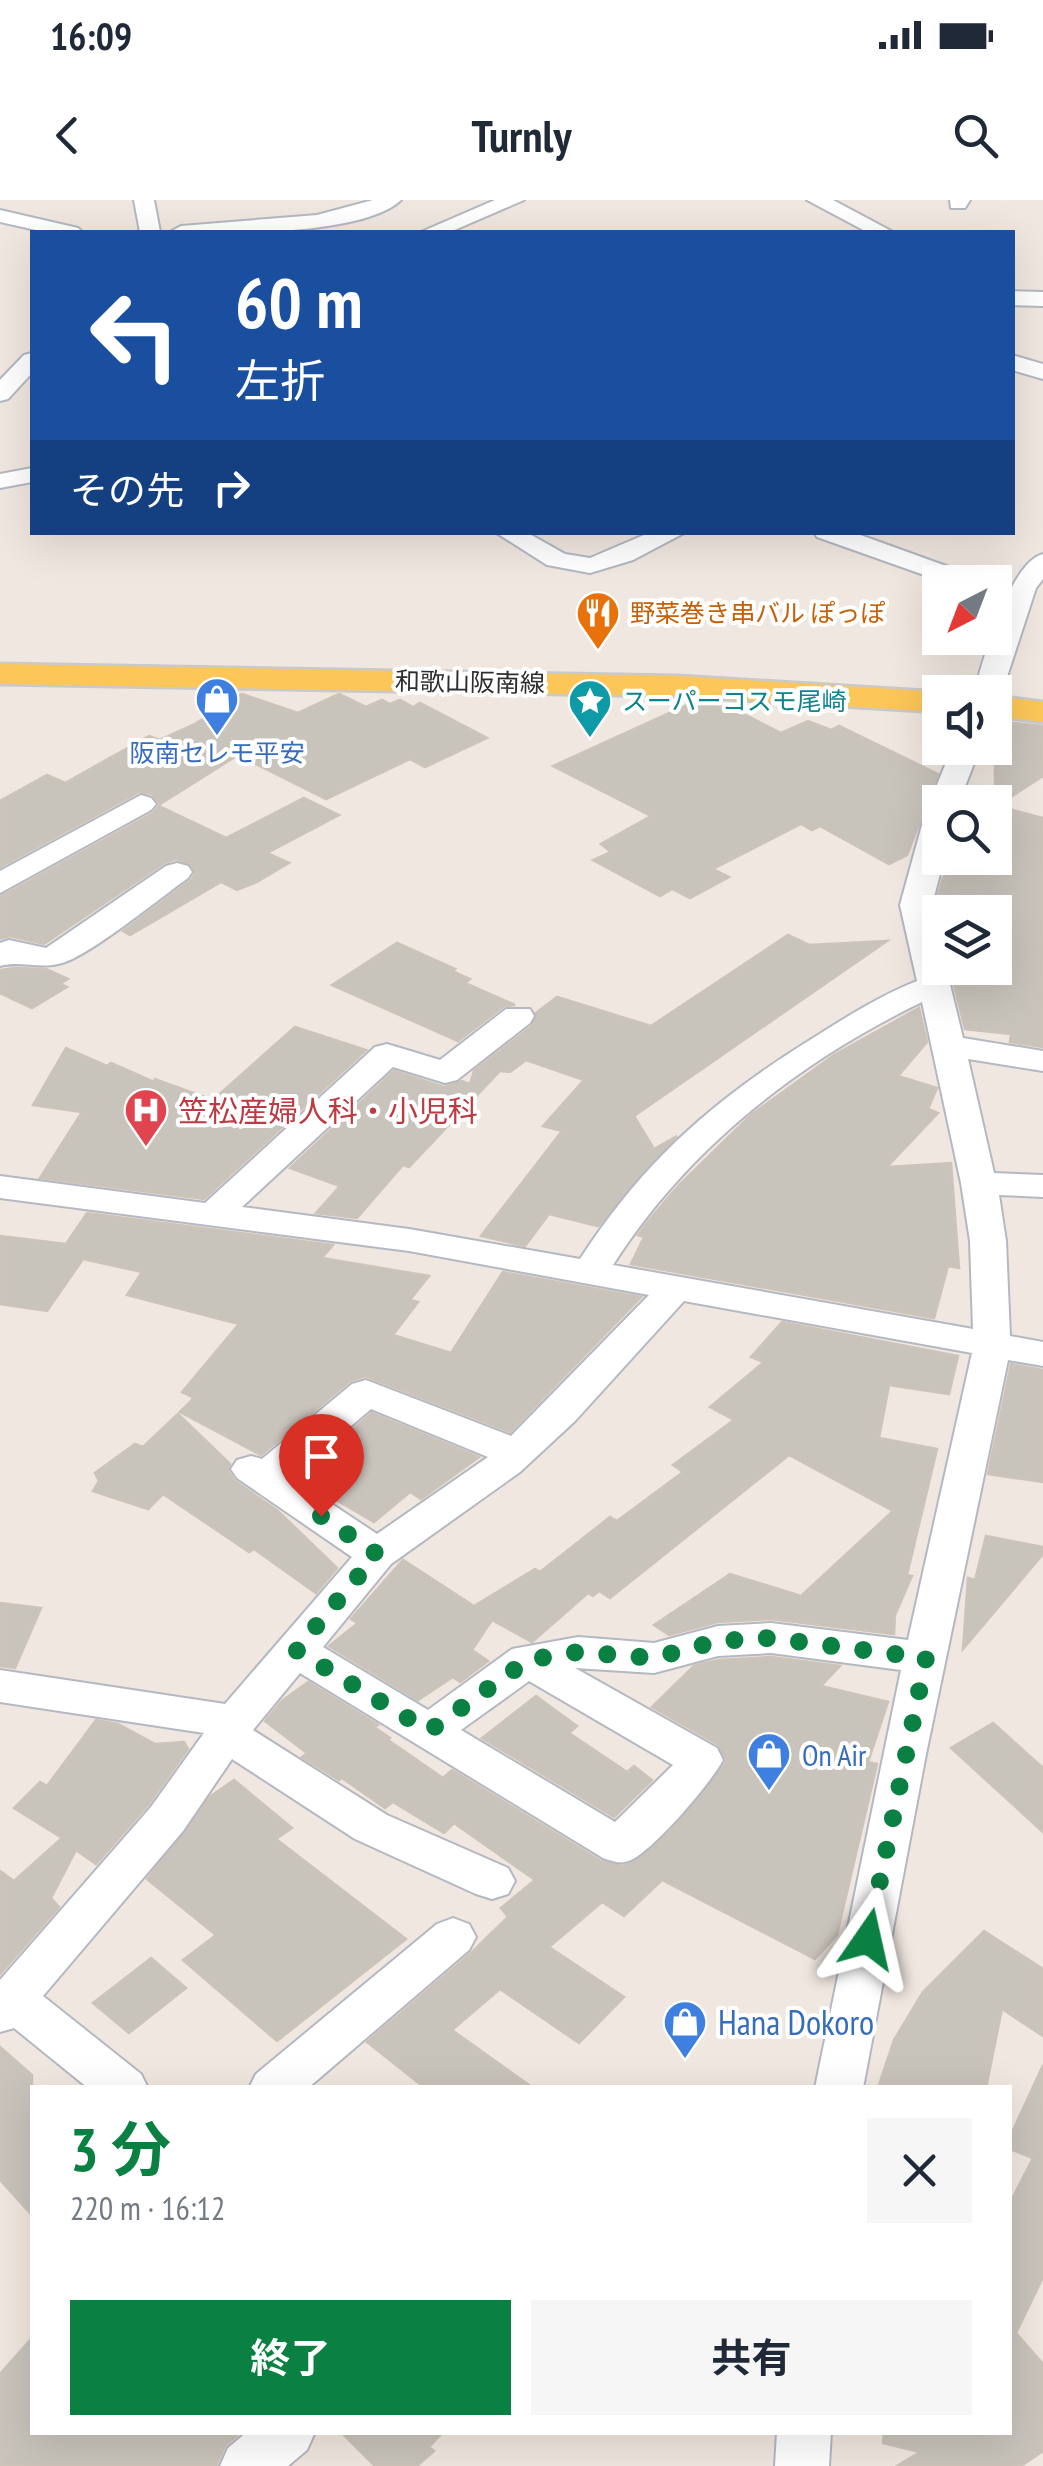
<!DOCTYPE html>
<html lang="ja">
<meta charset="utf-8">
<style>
:root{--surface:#fff;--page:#f6f6f7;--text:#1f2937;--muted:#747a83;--accent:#0b8043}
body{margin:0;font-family:"PT Sans Narrow","Noto Sans JP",sans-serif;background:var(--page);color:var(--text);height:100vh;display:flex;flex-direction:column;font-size:38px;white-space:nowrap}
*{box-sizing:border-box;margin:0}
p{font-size:32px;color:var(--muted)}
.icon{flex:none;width:55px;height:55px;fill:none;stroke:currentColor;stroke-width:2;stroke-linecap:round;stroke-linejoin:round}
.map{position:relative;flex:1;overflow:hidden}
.drawer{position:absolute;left:30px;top:1885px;width:982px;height:350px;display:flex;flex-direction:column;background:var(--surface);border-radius:0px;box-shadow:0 10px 40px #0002}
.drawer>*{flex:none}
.guide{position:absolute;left:30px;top:30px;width:985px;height:305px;border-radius:0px;box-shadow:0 10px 40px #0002;background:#1a4fa0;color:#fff;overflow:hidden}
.needle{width:65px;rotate:222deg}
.controls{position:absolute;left:922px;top:365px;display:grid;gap:20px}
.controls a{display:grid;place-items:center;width:90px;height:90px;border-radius:0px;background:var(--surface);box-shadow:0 10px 40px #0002;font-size:50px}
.pin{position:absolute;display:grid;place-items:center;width:85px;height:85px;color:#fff;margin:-102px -42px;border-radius:50% 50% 50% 0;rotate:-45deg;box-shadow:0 0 10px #0007}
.pin .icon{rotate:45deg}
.me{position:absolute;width:110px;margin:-55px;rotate:11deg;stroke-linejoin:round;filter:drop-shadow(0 0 8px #0008)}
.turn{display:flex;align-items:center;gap:35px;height:210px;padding:0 40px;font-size:45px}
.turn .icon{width:130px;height:130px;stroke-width:2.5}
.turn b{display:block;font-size:70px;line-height:85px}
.then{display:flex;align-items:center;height:95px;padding:0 40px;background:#0003;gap:20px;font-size:38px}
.round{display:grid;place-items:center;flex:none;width:105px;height:105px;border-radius:0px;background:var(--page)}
.summary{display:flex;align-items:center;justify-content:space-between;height:170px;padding:0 40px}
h1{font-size:60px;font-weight:700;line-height:75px;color:var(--accent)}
.primary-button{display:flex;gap:20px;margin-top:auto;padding:20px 40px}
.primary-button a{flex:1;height:115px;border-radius:0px;background:var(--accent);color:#fff;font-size:40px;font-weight:700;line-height:115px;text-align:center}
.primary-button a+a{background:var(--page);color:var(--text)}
.status{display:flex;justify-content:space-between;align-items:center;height:70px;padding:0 50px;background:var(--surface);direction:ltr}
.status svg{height:28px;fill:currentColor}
header{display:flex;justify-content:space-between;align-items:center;height:130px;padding:0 40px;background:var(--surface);font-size:45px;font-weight:700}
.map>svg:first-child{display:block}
.building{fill:#c8c3bb;stroke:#ccc3b9;stroke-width:2.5}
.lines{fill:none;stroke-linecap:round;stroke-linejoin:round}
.minor-casing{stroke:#b4b8c2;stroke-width:4}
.major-casing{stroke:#c9c9c9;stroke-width:5}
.minor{fill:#fff;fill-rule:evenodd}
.major{fill:#fcc658;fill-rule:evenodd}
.route{stroke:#0b8043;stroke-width:18;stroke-dasharray:0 32.4}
.labels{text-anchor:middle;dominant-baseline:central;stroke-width:8;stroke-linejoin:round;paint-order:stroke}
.far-food-label{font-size:25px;fill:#c56008;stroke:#fff;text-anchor:start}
.far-street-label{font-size:25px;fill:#2e2e2e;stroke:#fff}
.far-culture-label{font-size:25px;fill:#0d838f;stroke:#fff;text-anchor:start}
.far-shop-label{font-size:25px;fill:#366cbe;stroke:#fff}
.health-label{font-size:30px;fill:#be3a42;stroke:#fff;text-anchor:start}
.shop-label{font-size:30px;fill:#366cbe;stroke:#fff;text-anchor:start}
.near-shop-label{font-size:35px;fill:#366cbe;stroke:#fff;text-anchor:start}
</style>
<div class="status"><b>16:09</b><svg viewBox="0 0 49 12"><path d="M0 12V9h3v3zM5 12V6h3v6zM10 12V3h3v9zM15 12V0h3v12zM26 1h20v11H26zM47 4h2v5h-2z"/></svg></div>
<header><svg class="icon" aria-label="back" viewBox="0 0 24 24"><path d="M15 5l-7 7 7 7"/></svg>Turnly<svg class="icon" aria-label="search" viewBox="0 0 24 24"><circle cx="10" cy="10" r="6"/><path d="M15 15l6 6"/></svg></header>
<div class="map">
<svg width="1043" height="2266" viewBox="0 0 1043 2266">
<rect width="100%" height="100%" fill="#f0e7e0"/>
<g class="building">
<path d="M242,494l56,19 41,-19 27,13 16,-7 8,4 10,-4 13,7 7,-4 67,35 -62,29 -15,-8 -84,40 -88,-44 -78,49 -8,-10 -13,-2 -139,75v-66l47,-26 18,8 84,-47 11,4 35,-16z"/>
<path d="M689,504l39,2 53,27 27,-12 23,9 8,-4 99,48 -31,81 -18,9 -69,-38 -8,4 -11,-6 -88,45 16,8 -39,21 -18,-9 -12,7 -67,-36 18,-8 -10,-8 50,-28 -98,-50z"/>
<path d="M995,521l48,5v50l-46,30 46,12v229l-33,-5 1,-8 -46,-5 -15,-61h45v-56h-55l-3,-13 6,-21 14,-20h38v-56h-32l6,-15 26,10z"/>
<path d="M304,598l35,17 -72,38 22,10 -32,19 -20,8 -16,-8 -91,53 -7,-4 68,-51 4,-6 -4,-10 -15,-5 -12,4 -120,81 -34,-8 -10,3v-42l153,-84 6,-7 67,32z"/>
<path d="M788,735l21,10 78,-4 -253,175 20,33 23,-13 -79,90 -49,-12 -24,32 -44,-10 81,-105 -19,-5 41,-46 -58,-20 -16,12 -10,-1 -91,96 -6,-2 -46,53 -41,-5 24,-27 -50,-18 104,-97 50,16 18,-6 8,3 4,-13 58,-45 4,-13 21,-16 94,29z"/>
<path d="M397,743l58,26 -3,2 18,8 -5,4 50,22 -11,1 -46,35 -126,-56z"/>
<path d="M15,768l31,1 22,10 -8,5 7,3 -35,21 -32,-15v-23z"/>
<path d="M919,808l8,34 -29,34 39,12 -9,21 10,4 -51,54 64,-4 8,105 -11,-2 -14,52 -303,-54 13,-27 -6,-2 7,-10 33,-39 73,-71 83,-60z"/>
<path d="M295,827l71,23 -162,149 -164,-21 42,-66 -49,-7 33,-57 41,18 4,-3 43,19 1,-3 58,21z"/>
<path d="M87,1013l246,32 -11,13 107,18 -19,24 8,2 -25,33 58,18 52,-81 138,25 -131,135 -145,-56 -15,5 -89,74 -81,-43 14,-14 -12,-6 57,-68 -112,-29 15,-23 -59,-13 -36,52 -47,-7v-68l66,8z"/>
<path d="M782,1122l176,34 -9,38 -60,-9 -10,53 58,11 -30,126 5,1 -17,39 -1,19 -123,-15 -53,3 -49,13 -15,-10 76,-51 71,22 92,-85 -104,-56 -179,143 -11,-7 -6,5 -5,-3 -56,49 -40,-22 -20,30 16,11 -28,21 -7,-5 -35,23 -89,-54 29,-23 -7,-4 52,-59 71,46 61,-37 5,3 70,-55 7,4 66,-49 -10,-7 61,-45 -24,-13 54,-45 -13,-5z"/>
<path d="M1011,1164l32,6v112l-55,-8z"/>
<path d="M372,1213l107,44 -58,42 -11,-7 -36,30 -77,-45z"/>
<path d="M178,1214l52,50 -2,7 7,10 43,30 59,57 -21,25 -62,-44 -5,3 -86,-58 -15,15 -55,-18 6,-10 -4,-8 40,-29 8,3z"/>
<path d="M986,1336l57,11v7l-80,95 5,-71 7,2z"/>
<path d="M0,1403l41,5 -26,60 -15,-2z"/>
<path d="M771,1457l69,9 -19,20 67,16 -20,60 9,2 -40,171 -22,24 -153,-79 -38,36 -22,-14 -53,45 75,50 -45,46 -79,-54 -48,41 81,58h-108l-58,-46 104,-89 37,-36 -7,-9 34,-28 -81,-57 -10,10 -51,-31 -8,6 -43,-30 -3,2 -37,-23 5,-4 -42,-32 17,-20 26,-19 70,43 -4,2 16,11 -2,2 55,38 9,-8 149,91 21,5 23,-11 26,-24 55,-69 -7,-17 -67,-38 42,-41 25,-6z"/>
<path d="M536,1496l41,30 -8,7 58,39 7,-6 18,14 -38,37 -132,-79z"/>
<path d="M96,1520l22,4 37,20 29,-2 4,7 -40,56 -52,59 -20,-14 -25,48 8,9 -59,67v-103l14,10 48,-43 -48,-30 26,-26 7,4z"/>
<path d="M993,1523l50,45v64l-92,-84z"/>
<path d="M234,1580l58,48 -16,11 130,100 -129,102 -94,-81 33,-25 -69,-56 64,-83z"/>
<path d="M984,1731l59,38v67l-41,-27 -16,79h-108l16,-48 29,-48z"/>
<path d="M151,1758l35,30 -57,45 -36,-30z"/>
<path d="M0,1847l32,28v140l-32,-35z"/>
<path d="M1043,1865v212l-27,56 27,31v87l-22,15h-124l23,-14 -37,-9 1,-11h126v-229l23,-45 -23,-9v-12z"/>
<path d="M32,2138v94h209l-16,14 -9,20h-216v-92z"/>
<path d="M341,2232h102l-14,15 5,4 -17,15h-42z"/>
</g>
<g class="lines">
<g class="minor-casing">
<g id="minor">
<path d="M134,0h20l6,32h-20z"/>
<path d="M373,0h28c-36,35 -180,35 -231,32l11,-6 136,-11z"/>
<path d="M495,0h29l-74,32h-29z"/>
<path d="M807,0h26l60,32h-26z"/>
<path d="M950,0h20l-5,8h-14z"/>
<path d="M0,10l78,18 4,4h-37l-45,-10z"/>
<path d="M1012,91l31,1v14l-31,-1z"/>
<path d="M32,153v20l-24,26 -8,2v-21l24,-25z"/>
<path d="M1012,155l31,9v15l-31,-9z"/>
<path d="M32,268v14l-32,6v-14z"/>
<path d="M495,332h31l39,22 25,4 61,-26h35l-53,28 -43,13 -43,-8z"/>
<path d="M814,332h38l108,39 40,5 4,6 -9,7v-7h-51l-127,-45z"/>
<path d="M1043,354v25l-7,9 -34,104 -7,7v-7h-21c9,-31 35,-129 69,-138z"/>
<path d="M952,548h28l-21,54h-19v56h4l-12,47 8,36v27h6l17,70 80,13v20l-75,-12 26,114 49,2v22l-44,-2 7,46 4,95 33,6v24l-35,-6 -82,394 -63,334h-48l86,-418 -130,-17 -53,3 -64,17 -79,-5 142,80 6,12c-13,24 -66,86 -90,99 -11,6 -19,3 -30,-1l-303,-185 -47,57 134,85 121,53 7,13 -7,13 -16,5 -16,-5 -121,-55 -123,-80 -49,72 -140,165 98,78 7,14h-60l-74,-60 -14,4v-52l151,-173 53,-74 -204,-31v-32l225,34 127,-147 -115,-79 -6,-9 6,-9 14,-4 11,3 90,-75 14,-4 145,56 138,-141 -240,-44 -409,-53v-22l205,27 170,-156 12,-3 53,16 66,-51h24l4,7 -4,7 -73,57 -12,3 -52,-16 -151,140 167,22 171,30c63,-97 132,-158 230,-219 35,-22 69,-44 107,-59l-17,-76 25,-91 8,-7 -3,-5zM922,802l39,181 9,58 3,88 -360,-64c74,-116 185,-203 309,-263zM684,1101l288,52 -64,287 -137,-17 -53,3 -64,17 -76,-6 -66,12 -84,61 -105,-63 68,-83 129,-92 55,-51zM371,1209l117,48 -111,77 -86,-57zM529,1481l144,84 -58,57 -154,-92z"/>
<path d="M141,595l10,3 5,6 -5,6 -151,83v-22z"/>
<path d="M177,663l11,3 4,6 -4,6c-28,20 -99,78 -126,85 -23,7 -41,-3 -62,3v-23l9,-3 37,8 120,-82z"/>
<path d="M453,1718l16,6 7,13 -7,13 -161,138h-59l7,-14 181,-150z"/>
<path d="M247,2232h68l-8,18 -19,16h-68l8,-18z"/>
<path d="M777,2232h54l-2,34h-54z"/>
</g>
</g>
<g class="major-casing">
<g id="major">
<path d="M0,464l678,12 264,16 -2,20 -262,-16 -678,-12z"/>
<path d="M995,496l48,6v20l-48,-6z"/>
</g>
</g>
<use href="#minor" class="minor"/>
<use href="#major" class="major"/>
</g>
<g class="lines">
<path class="route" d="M321,1316l56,38 -81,96 133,81 99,-71 50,-8 76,6 64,-17 52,-3 156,20 -58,281"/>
</g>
<defs>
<g id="restaurant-pin" transform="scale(2.25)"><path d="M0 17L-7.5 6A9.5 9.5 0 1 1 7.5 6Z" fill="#e8710a" stroke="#fff"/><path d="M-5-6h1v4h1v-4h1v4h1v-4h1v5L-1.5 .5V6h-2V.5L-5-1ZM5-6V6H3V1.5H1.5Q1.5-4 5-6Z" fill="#fff"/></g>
<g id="shop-pin" transform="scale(2.25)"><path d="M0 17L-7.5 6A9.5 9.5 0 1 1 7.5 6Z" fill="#3f7fe0" stroke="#fff"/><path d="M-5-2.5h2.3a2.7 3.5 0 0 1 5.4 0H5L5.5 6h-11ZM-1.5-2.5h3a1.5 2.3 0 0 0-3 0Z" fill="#fff"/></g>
<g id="sight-pin" transform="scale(2.25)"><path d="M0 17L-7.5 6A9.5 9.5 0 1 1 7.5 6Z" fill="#0f9aa8" stroke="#fff"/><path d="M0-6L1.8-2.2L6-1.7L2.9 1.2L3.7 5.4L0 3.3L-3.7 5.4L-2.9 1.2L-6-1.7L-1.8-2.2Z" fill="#fff"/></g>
<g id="hospital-pin" transform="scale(2.25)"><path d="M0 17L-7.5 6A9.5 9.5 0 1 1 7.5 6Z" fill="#e0444e" stroke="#fff"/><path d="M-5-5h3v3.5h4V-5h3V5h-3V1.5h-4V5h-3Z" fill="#fff"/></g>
</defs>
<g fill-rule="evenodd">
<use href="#restaurant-pin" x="598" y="413"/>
<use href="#shop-pin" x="217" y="499"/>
<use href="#sight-pin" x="590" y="501"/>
<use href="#hospital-pin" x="146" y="910"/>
<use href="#shop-pin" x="769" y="1554"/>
<use href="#shop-pin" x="685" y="1822"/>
</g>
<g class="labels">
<g class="far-food-label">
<text x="630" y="413">野菜巻き串バル ぽっぽ</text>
</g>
<g class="far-street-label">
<text transform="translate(470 482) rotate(1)">和歌山阪南線</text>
</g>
<g class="far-culture-label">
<text x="622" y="501">スーパーコスモ尾崎</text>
</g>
<g class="far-shop-label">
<text x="217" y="553">阪南セレモ平安</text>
</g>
<g class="health-label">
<text x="178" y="910">笠松産婦人科・小児科</text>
</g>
<g class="shop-label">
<text x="802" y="1554">On Air</text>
</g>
<g class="near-shop-label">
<text x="718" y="1822">Hana Dokoro</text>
</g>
</g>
</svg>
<div class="controls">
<a><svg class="needle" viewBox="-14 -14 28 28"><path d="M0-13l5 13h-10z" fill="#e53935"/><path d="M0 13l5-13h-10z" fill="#747a83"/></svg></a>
<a><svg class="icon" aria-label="sound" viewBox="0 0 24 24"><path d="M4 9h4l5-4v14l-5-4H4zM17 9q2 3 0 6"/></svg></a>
<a><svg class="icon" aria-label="search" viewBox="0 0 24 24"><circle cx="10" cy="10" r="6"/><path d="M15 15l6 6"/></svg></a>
<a><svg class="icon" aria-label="layers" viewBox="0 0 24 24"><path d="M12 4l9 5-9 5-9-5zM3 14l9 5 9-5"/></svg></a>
</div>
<div class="pin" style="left:321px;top:1316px;background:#d93025"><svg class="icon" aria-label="arrive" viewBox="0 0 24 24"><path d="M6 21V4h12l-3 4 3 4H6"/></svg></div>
<svg class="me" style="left:868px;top:1739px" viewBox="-20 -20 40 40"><path d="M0-17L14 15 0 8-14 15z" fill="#0b8043" stroke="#fff" stroke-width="4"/></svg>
<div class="guide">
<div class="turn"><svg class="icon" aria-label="left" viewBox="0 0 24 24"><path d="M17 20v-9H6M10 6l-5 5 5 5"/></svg><div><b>60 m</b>左折</div></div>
<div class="then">その先<svg class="icon" aria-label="right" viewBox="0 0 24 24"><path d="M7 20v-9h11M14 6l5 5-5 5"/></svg></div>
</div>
<section class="drawer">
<div class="summary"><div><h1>3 分</h1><p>220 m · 16:12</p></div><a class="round"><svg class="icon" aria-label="close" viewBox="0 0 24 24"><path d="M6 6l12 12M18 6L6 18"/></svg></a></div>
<div class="primary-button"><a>終了</a><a>共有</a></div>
</section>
</div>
